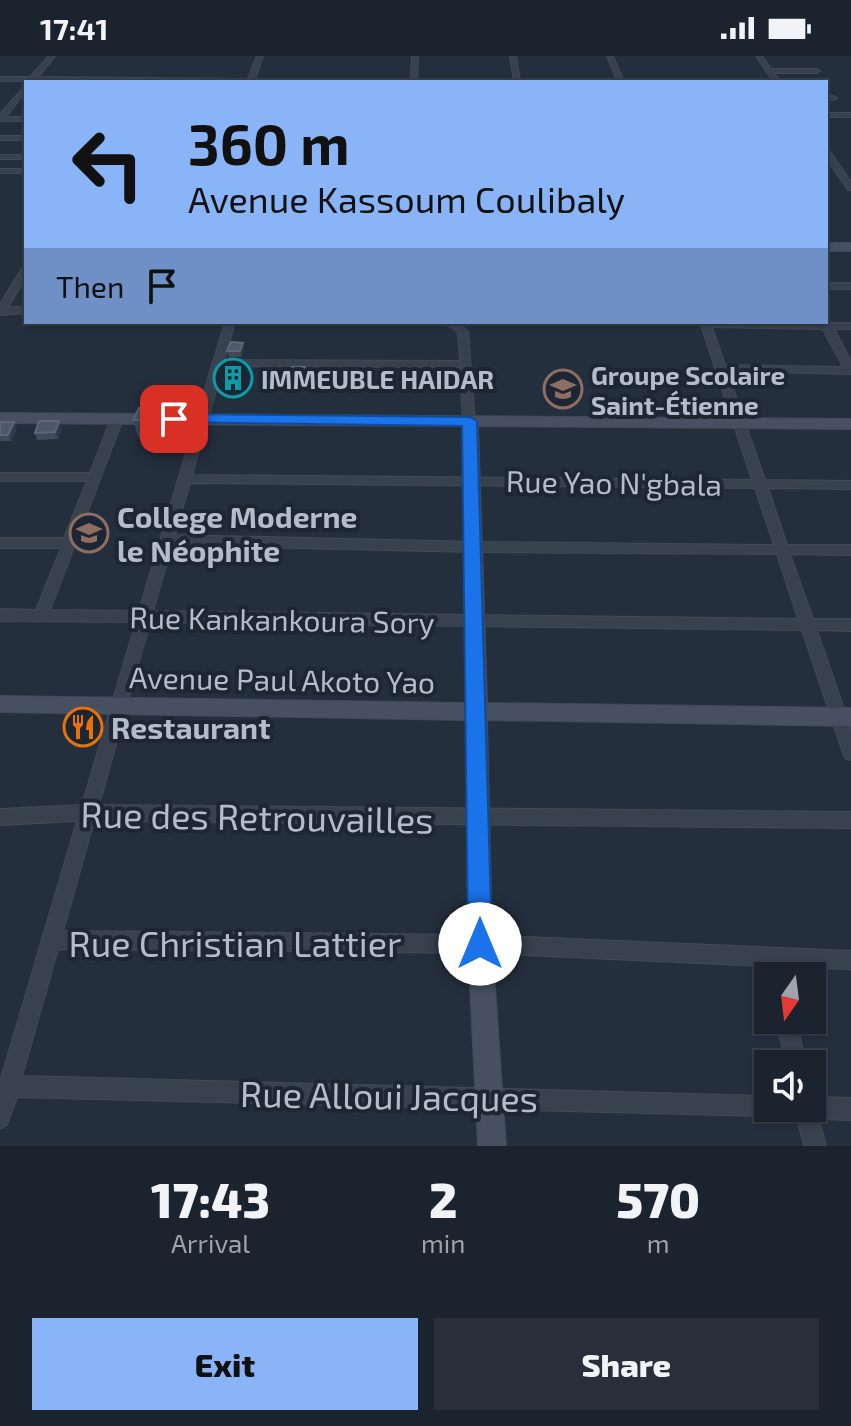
<!DOCTYPE html>
<meta charset="utf-8">
<style>
:root{--surface:#1b232e;--page:#282f3a;--text:#f1f3f6;--muted:#a0a4aa;--line:#39404a;--accent:#8ab4f8}
body{margin:0;font-family:"Exo 2",sans-serif;background:var(--page);color:var(--text);height:100vh;display:flex;flex-direction:column;font-size:30px;white-space:nowrap}
*{box-sizing:border-box;margin:0}
p{font-size:26px;color:var(--muted)}
.icon{flex:none;width:44px;height:44px;fill:none;stroke:currentColor;stroke-width:2;stroke-linecap:round;stroke-linejoin:round}
.map{position:relative;height:1090px;overflow:hidden}
.details{display:flex;flex-direction:column;background:var(--surface);flex:1}
.details>*{flex:none}
.banner{position:absolute;left:24px;top:24px;width:804px;height:244px;border-radius:0px;box-shadow:0 2px 6px #0004,0 0 0 2px var(--line);background:#8ab4f8;color:#111;overflow:hidden}
.needle{width:52px;rotate:194deg}
.buttons{position:absolute;left:754px;top:906px;display:grid;gap:16px}
.buttons a{display:grid;place-items:center;width:72px;height:72px;border-radius:0px;background:var(--surface);box-shadow:0 2px 6px #0004,0 0 0 2px var(--line);font-size:40px}
.pin{position:absolute;display:grid;place-items:center;width:68px;height:68px;color:#fff;margin:-34px;border-radius:16px;box-shadow:0 4px 12px #0006}
.me{position:absolute;width:88px;margin:-44px;rotate:0deg;stroke-linejoin:round;filter:drop-shadow(0 0 6px #0008)}
.turn{display:flex;align-items:center;gap:28px;height:168px;padding:0 32px;font-size:36px}
.turn .icon{width:104px;height:104px;stroke-width:2.5}
.turn b{display:block;font-size:56px;line-height:68px}
.then{display:flex;align-items:center;height:76px;padding:0 32px;background:#0003;gap:16px;font-size:30px}
.eta{display:flex;justify-content:space-evenly;align-items:center;height:136px;text-align:center}
.eta b{font-size:48px;font-weight:800;line-height:56px}
.cta{display:flex;gap:16px;margin-top:auto;padding:16px 32px}
.cta a{flex:1;height:92px;border-radius:0px;background:var(--accent);color:#111;font-size:32px;font-weight:800;line-height:92px;text-align:center}
.cta a+a{background:var(--page);color:var(--text)}
.status{display:flex;justify-content:space-between;align-items:center;height:56px;padding:0 40px;background:var(--surface);direction:ltr}
.status svg{height:22px;fill:currentColor}
.map>svg:first-child{display:block}
.lines{fill:none;stroke-linecap:round;stroke-linejoin:round}
.street-casing{stroke:#414a57;stroke-width:2}
.secondary-casing{stroke:#414a57;stroke-width:2}
.street{fill:#38414e;fill-rule:evenodd}
.secondary{fill:#465061;fill-rule:evenodd}
.wall{fill:#3f4b5c}
.shaded-wall{fill:#2f3b4b}
.building{fill:#4b5868;stroke:#5c6777;stroke-width:2}
.route{fill:#1a73e8;stroke:#114b97;stroke-width:2}
.labels{text-anchor:middle;dominant-baseline:central;stroke-width:8;stroke-linejoin:round;paint-order:stroke}
.far-poi-label{font-size:26px;font-weight:bold;fill:#b4bcc9;stroke:#1d2633;text-anchor:start}
.street-label{font-size:30px;fill:#b4bcc9;stroke:#1d2633}
.poi-label{font-size:30px;font-weight:bold;fill:#b4bcc9;stroke:#1d2633;text-anchor:start}
.near-street-label{font-size:36px;fill:#b4bcc9;stroke:#1d2633}
</style>
<div class="status"><b>17:41</b><svg viewBox="0 0 49 12"><path d="M0 12V9h3v3zM5 12V6h3v6zM10 12V3h3v9zM15 12V0h3v12zM26 1h20v11H26zM47 4h2v5h-2z"/></svg></div>
<div class="map">
<svg width="851" height="1090" viewBox="0 0 851 1090">
<rect width="100%" height="100%" fill="#242f3e"/>
<g class="lines">
<g class="street-casing">
<g id="street">
<path d="M49,0h6l-17,21 210,2 9,-23h6l-8,23 156,1 1,-24h6l-1,26 -417,-1v-4h30z"/>
<path d="M510,0h6l4,26h-6z"/>
<path d="M607,0h6l11,26h-6z"/>
<path d="M756,0h6l9,13h46l3,2 -3,2h-43l6,9h-6z"/>
<path d="M26,29v6l-20,26h20v4h-26v-7z"/>
<path d="M826,37l11,5 -4,2 -7,-2z"/>
<rect x="826" y="57" width="25" height="4"/>
<rect x="0" y="80" width="26" height="4"/>
<path d="M826,94h3l22,32v8h-3l-22,-32z"/>
<rect x="0" y="99" width="26" height="4"/>
<rect x="0" y="113" width="26" height="4"/>
<path d="M26,210v11l-18,30h18v6l-26,2v-11l23,-37z"/>
<rect x="826" y="227" width="25" height="6"/>
<path d="M826,263l4,4h21v6h-17l17,32v13l-124,-3 38,109 86,1v8l-83,-1 19,57h64v10l-61,-1 23,65h38v12l-34,-1 34,100v30l-6,-2 -2,-5 -41,-123 -652,-8 -51,183 752,7v16l-757,-7 -31,110 417,4 371,16v18l-67,-2 3,9 -19,1 -3,-11 -285,-13 -422,-4 -36,127 746,20v12h10l-3,5 -7,3 -751,-19 -10,28 -7,4v-47l77,-261 -77,4v-16l82,-4 54,-183 -136,-1v-12l36,1 25,-62h-61v-10h64l23,-57h-87v-8h90l21,-54 6,-4 4,1 2,3 -73,191 89,1 86,-289h10l-11,38 236,1 -2,-28 -6,-6 -18,-5 25,1 9,9 7,89 -6,4 -6,-4 -3,-54 -237,-1 -31,109 560,5 -52,-158 120,1 6,-1zM712,271l111,2 20,38 -118,-2zM190,427l565,5 19,57 -299,-3 -300,-7zM172,489l303,7 302,2 21,65 -645,-8z"/>
<path d="M776,964h20l10,44h-20z"/>
<path d="M812,1041l39,1v22l-32,-1 7,27h-22l-9,-38h17z"/>
</g>
</g>
<g class="secondary-casing">
<g id="secondary">
<rect x="826" y="187" width="25" height="8"/>
<path d="M0,357l851,6v10l-373,-3 9,277 364,5v18l-364,-6 5,224 14,202h-28l-10,-202 -1,-224 -467,-8v-16l467,7 -4,-277 -463,-3z"/>
</g>
</g>
<use href="#street" class="street"/>
<use href="#secondary" class="secondary"/>
</g>
<g class="wall">
<path d="M244,293l-3,8h-12l-2,-6z"/>
<path d="M244,308l1,7 -3,15h-21l-1,-7z"/>
<path d="M306,318l-2,10h-12l-1,-7z"/>
<path d="M139,352l33,19 -4,13 -29,-1 -6,-19z"/>
<path d="M0,366l17,6 -6,13h-11z"/>
<path d="M62,372l-4,11 -21,1 -2,-7z"/>
</g>
<g class="shaded-wall">
<path d="M243,287l1,6 -3,8 -1,-6z"/>
<path d="M244,308l1,7 -3,15 -1,-7z"/>
<path d="M167,352l5,19 -4,13 -6,-19z"/>
<path d="M59,365l3,7 -4,11 -3,-7z"/>
<path d="M14,366l3,6 -6,13 -3,-6z"/>
</g>
<g class="building">
<path d="M231,286l12,1 -3,8h-13z"/>
<path d="M224,307l20,1 -3,15h-21z"/>
<path d="M292,311h13l-1,10h-13z"/>
<path d="M139,352h28l-5,13 -29,-1z"/>
<path d="M39,365h20l-4,11 -20,1z"/>
<path d="M0,366h14l-6,13h-8z"/>
</g>
<path class="route" d="M174,358l296,3 7,4 15,523 -4,8 -8,4 -9,-4 -3,-8 -6,-518 -293,-4 -2,-3z"/>
<defs>
<g id="building-ring" transform="scale(2)"><circle r="9.5" fill="#1d2633" stroke="#0f9aa8" stroke-width="1.5"/><path d="M-4-6H4V6H1V3H-1V6H-4ZM-2.5-4.3h1.7v1.8h-1.7ZM.8-4.3h1.7v1.8H.8ZM-2.5-1h1.7V.8h-1.7ZM.8-1h1.7V.8H.8Z" fill="#0f9aa8"/></g>
<g id="school-ring" transform="scale(2)"><circle r="9.5" fill="#1d2633" stroke="#8d6e63" stroke-width="1.5"/><path d="M0-5L7-2L0 1L-7-2ZM-4 1L0 2.5L4 1V4Q0 6-4 4Z" fill="#8d6e63"/></g>
<g id="restaurant-ring" transform="scale(2)"><circle r="9.5" fill="#1d2633" stroke="#e8710a" stroke-width="1.5"/><path d="M-5-6h1v4h1v-4h1v4h1v-4h1v5L-1.5 .5V6h-2V.5L-5-1ZM5-6V6H3V1.5H1.5Q1.5-4 5-6Z" fill="#e8710a"/></g>
</defs>
<g fill-rule="evenodd">
<use href="#building-ring" x="233" y="322"/>
<use href="#school-ring" x="563" y="333"/>
<use href="#school-ring" x="89" y="477"/>
<use href="#restaurant-ring" x="83" y="671"/>
</g>
<g class="labels">
<g class="far-poi-label">
<text x="591" y="318">Groupe Scolaire<tspan x="591" dy="30">Saint-Étienne</tspan></text>
<text x="261" y="322">IMMEUBLE HAIDAR</text>
</g>
<g class="street-label">
<text transform="translate(614 426) rotate(1)">Rue Yao N'gbala</text>
<text transform="translate(282 563) rotate(1)">Rue Kankankoura Sory</text>
<text transform="translate(282 623) rotate(1)">Avenue Paul Akoto Yao</text>
</g>
<g class="poi-label">
<text x="117" y="460">College Moderne<tspan x="117" dy="34">le Néophite</tspan></text>
<text x="111" y="671">Restaurant</text>
</g>
<g class="near-street-label">
<text transform="translate(257 760) rotate(1)">Rue des Retrouvailles</text>
<text x="235" y="886">Rue Christian Lattier</text>
<text transform="translate(389 1039) rotate(1)">Rue Alloui Jacques</text>
</g>
</g>
</svg>
<div class="buttons">
<a><svg class="needle" viewBox="-14 -14 28 28"><path d="M0-13l5 13h-10z" fill="#e53935"/><path d="M0 13l5-13h-10z" fill="#a0a4aa"/></svg></a>
<a><svg class="icon" aria-label="sound" viewBox="0 0 24 24"><path d="M4 9h4l5-4v14l-5-4H4zM17 9q2 3 0 6"/></svg></a>
</div>
<div class="pin" style="left:174px;top:363px;background:#d93025"><svg class="icon" aria-label="arrive" viewBox="0 0 24 24"><path d="M6 21V4h12l-3 4 3 4H6"/></svg></div>
<svg class="me" style="left:480px;top:888px" viewBox="-20 -20 40 40"><circle r="19" fill="#fff"/><path d="M0-13L10 11 0 6-10 11z" fill="#1a73e8"/></svg>
<div class="banner">
<div class="turn"><svg class="icon" aria-label="left" viewBox="0 0 24 24"><path d="M17 20v-9H6M10 6l-5 5 5 5"/></svg><div><b>360 m</b>Avenue Kassoum Coulibaly</div></div>
<div class="then">Then<svg class="icon" aria-label="arrive" viewBox="0 0 24 24"><path d="M6 21V4h12l-3 4 3 4H6"/></svg></div>
</div>
</div>
<section class="details">
<div class="eta">
<div><b>17:43</b><p>Arrival</p></div>
<div><b>2</b><p>min</p></div>
<div><b>570</b><p>m</p></div>
</div>
<div class="cta"><a>Exit</a><a>Share</a></div>
</section>
